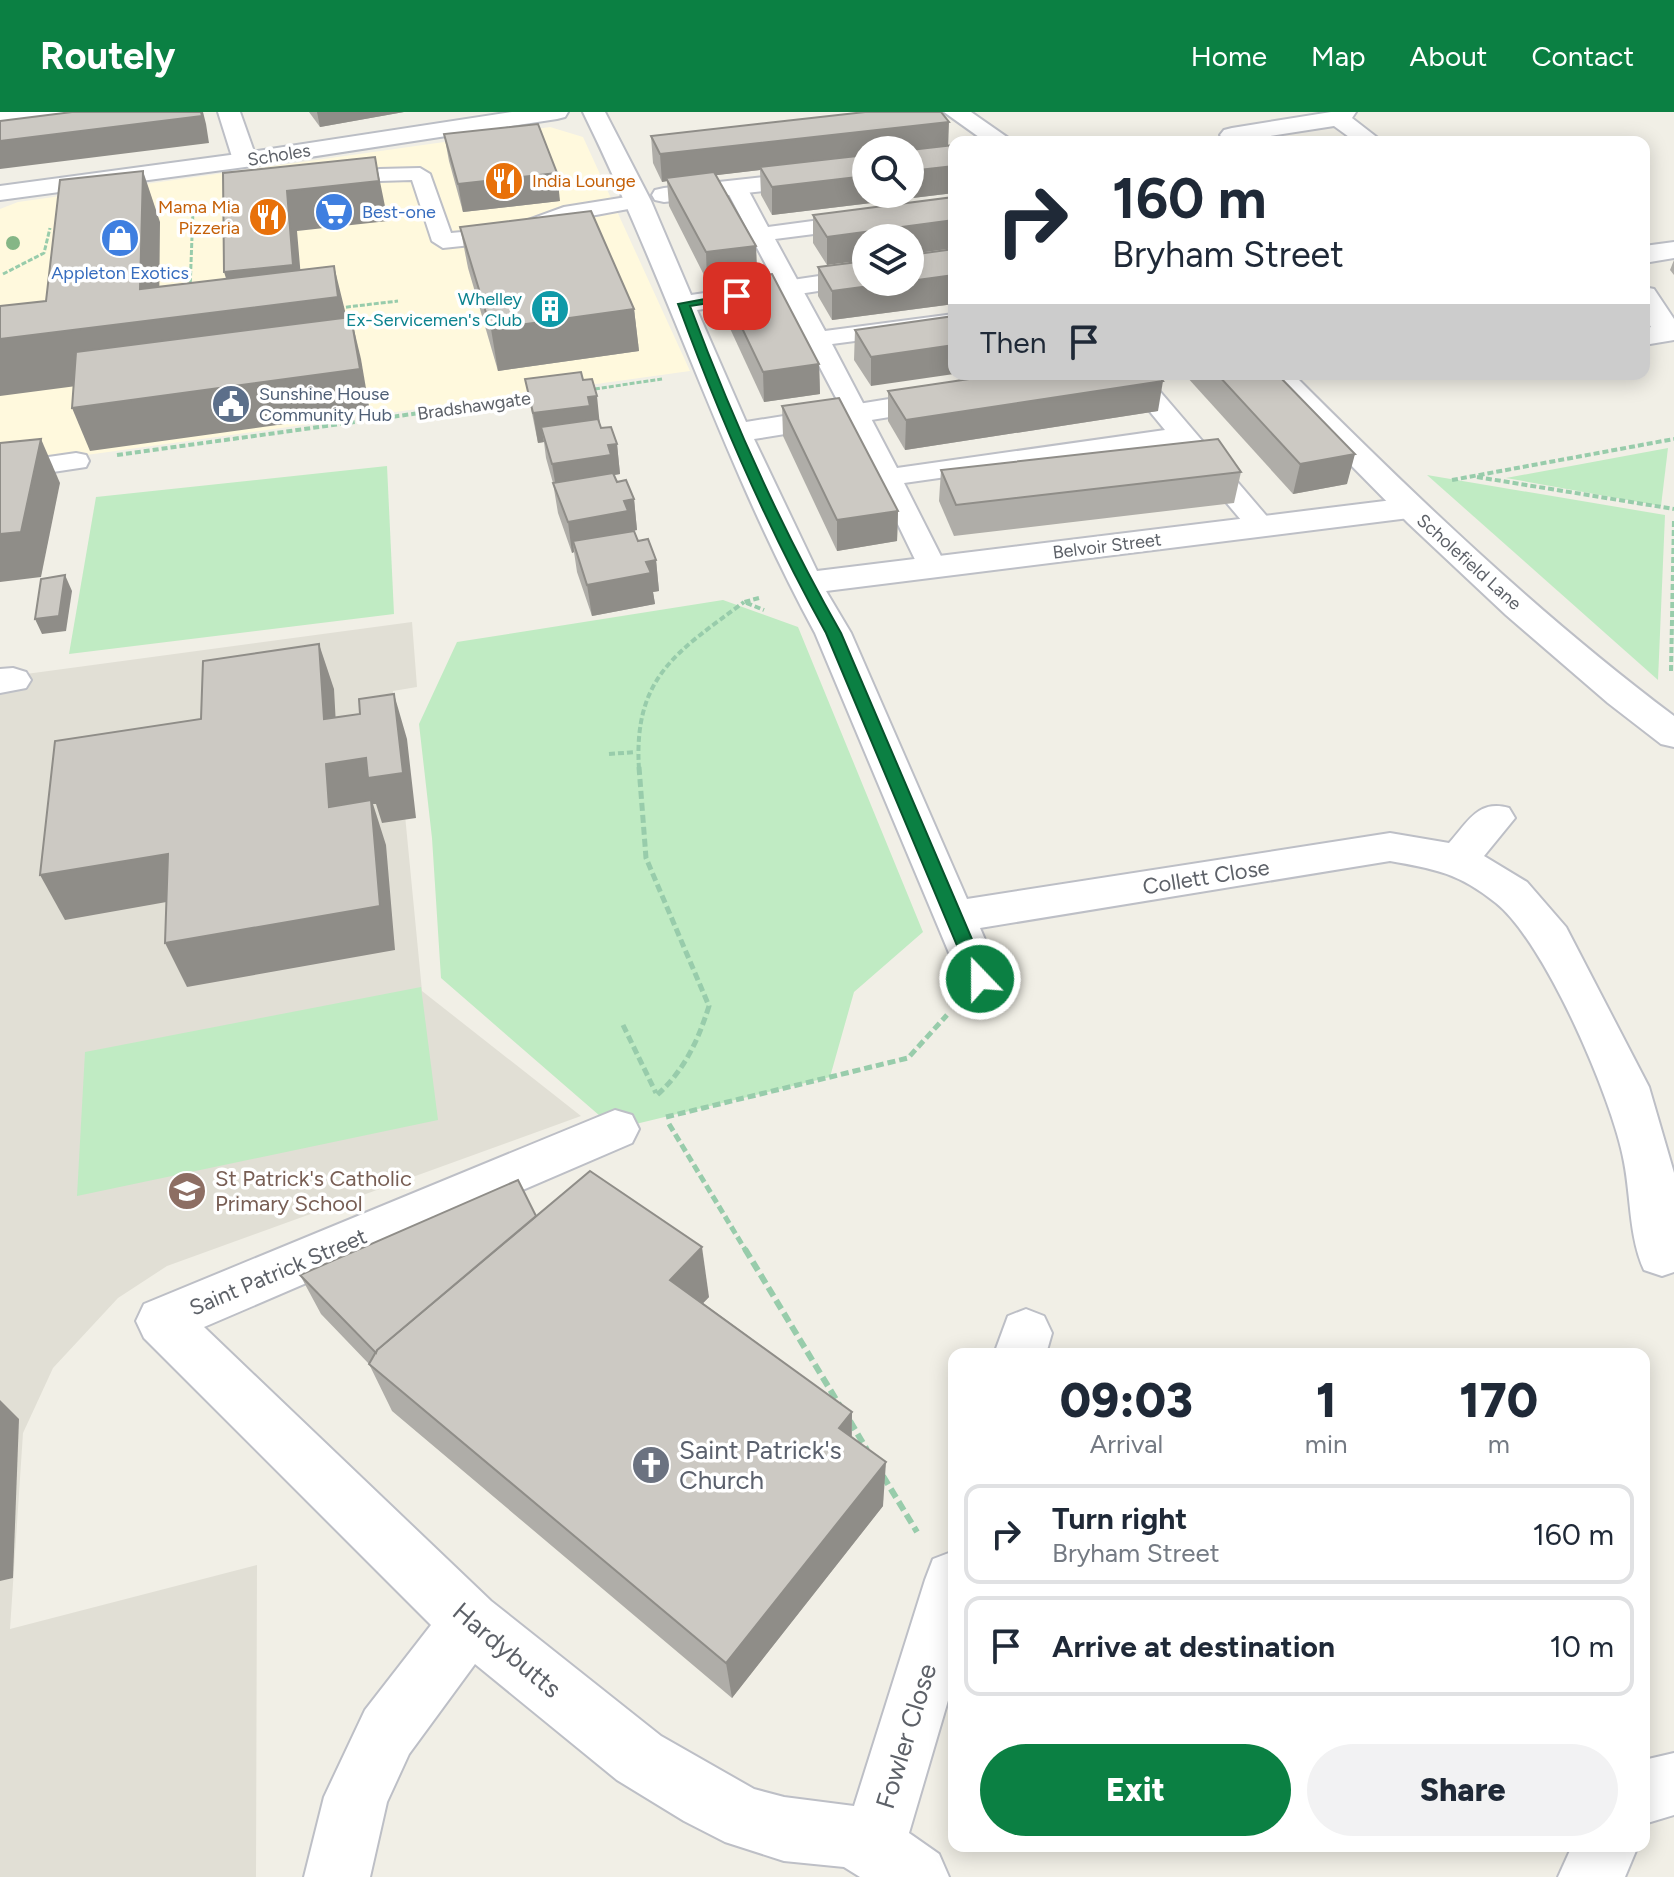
<!DOCTYPE html>
<style>
:root{--surface:#fff;--page:#f2f2f3;--text:#1f2937;--muted:#747a83;--line:#e0e1e3;--accent:#0b8043}
body{margin:0;font-family:Figtree,sans-serif;background:var(--page);color:var(--text);height:100vh;display:flex;flex-direction:column;font-size:30px;white-space:nowrap}
*{box-sizing:border-box;margin:0}
p{font-size:26px;color:var(--muted)}
.icon{flex:none;width:44px;height:44px;fill:none;stroke:currentColor;stroke-width:2;stroke-linecap:round;stroke-linejoin:round}
.map{position:relative;flex:1;overflow:hidden}
.side{position:absolute;left:948px;top:1236px;width:702px;height:504px;display:flex;flex-direction:column;background:var(--surface);border-radius:16px;box-shadow:0 4px 20px #0003}
.side>*{flex:none}
.guide{position:absolute;left:948px;top:24px;width:702px;height:244px;border-radius:16px;box-shadow:0 4px 20px #0003;background:#fff;color:var(--text);overflow:hidden}
.buttons{position:absolute;left:852px;top:24px;display:grid;gap:16px}
.buttons a{display:grid;place-items:center;width:72px;height:72px;border-radius:50%;background:var(--surface);box-shadow:0 4px 20px #0003;font-size:40px}
.pin{position:absolute;display:grid;place-items:center;width:68px;height:68px;color:#fff;margin:-34px;border-radius:16px;box-shadow:0 4px 12px #0006}
.me{position:absolute;width:88px;margin:-44px;rotate:338deg;stroke-linejoin:round;filter:drop-shadow(0 0 6px #0008)}
.turn{display:flex;align-items:center;gap:28px;height:168px;padding:0 32px;font-size:36px}
.turn .icon{width:104px;height:104px;stroke-width:2.5}
.turn b{display:block;font-size:56px;line-height:68px}
.then{display:flex;align-items:center;height:76px;padding:0 32px;background:#0003;gap:16px;font-size:30px}
.eta{display:flex;justify-content:space-evenly;align-items:center;height:136px;text-align:center}
.eta b{font-size:48px;font-weight:800;line-height:56px}
.action{display:flex;gap:16px;margin-top:auto;padding:16px 32px}
.action a{flex:1;height:92px;border-radius:48px;background:var(--accent);color:#fff;font-size:32px;font-weight:800;line-height:92px;text-align:center}
.action a+a{background:var(--page);color:var(--text)}
ul{padding:0;list-style:none}
li{display:flex;align-items:center;gap:24px;height:100px;margin:0 16px 12px;padding:0 16px;border:4px solid var(--line);border-radius:16px}
li div{flex:1}
li b{display:block;font-size:30px}
li em{font-style:normal}
header{display:flex;align-items:center;gap:48px;box-sizing:border-box;height:112px;padding:0 40px;background:var(--accent);color:#fff}
header strong{font-size:38px}
nav{display:flex;gap:44px;margin-inline-start:auto;font-size:28px}
.map>svg:first-child{display:block}
.commercial{fill:#fff9dd}
.education{fill:#e1dfd5}
.green{fill:#c0ebc3}
.lines{fill:none;stroke-linecap:round;stroke-linejoin:round}
.service-casing{stroke:#bdbfc6;stroke-width:4}
.minor-casing{stroke:#bdbfc6;stroke-width:4}
.tertiary-casing{stroke:#bdbfc6;stroke-width:4}
.secondary-casing{stroke:#bbbec5;stroke-width:4}
.path-far3{stroke:#98ccab;stroke-width:3;stroke-dasharray:5 2;stroke-linecap:butt}
.path-far2{stroke:#98ccab;stroke-width:4;stroke-dasharray:6 3;stroke-linecap:butt}
.path-far1{stroke:#98ccab;stroke-width:5;stroke-dasharray:8 4;stroke-linecap:butt}
.path{stroke:#98ccab;stroke-width:6;stroke-dasharray:10 5;stroke-linecap:butt}
.service{fill:#fff;fill-rule:evenodd}
.minor{fill:#fff;fill-rule:evenodd}
.tertiary{fill:#fff;fill-rule:evenodd}
.secondary{fill:#fff;fill-rule:evenodd}
.tree{fill:#85b686}
.wall{fill:#afada8}
.shaded-wall{fill:#8f8d88}
.building{fill:#ccc9c3;stroke:#8f8d88;stroke-width:2}
.route{fill:#0b8043;stroke:#07532c;stroke-width:2}
.labels{text-anchor:middle;dominant-baseline:central;stroke-width:7;stroke-linejoin:round;paint-order:stroke}
.far-street-label{font-size:18px;fill:#5d6168;stroke:#fff}
.far-food-label{font-size:18px;fill:#c56008;stroke:#fff;text-anchor:start}
.far-shop-label{font-size:18px;fill:#366cbe;stroke:#fff;text-anchor:start}
.far-culture-label{font-size:18px;fill:#0d838f;stroke:#fff;text-anchor:end}
.far-service-label{font-size:18px;fill:#4e5e75;stroke:#fff;text-anchor:start}
.street-label{font-size:22px;fill:#5d6168;stroke:#fff}
.education-label{font-size:22px;fill:#785e54;stroke:#fff;text-anchor:start}
.near-worship-label{font-size:26px;fill:#5b616d;stroke:#fff;text-anchor:start}
.near-street-label{font-size:26px;fill:#5d6168;stroke:#fff}
</style>
<header>
<strong>Routely</strong>
<nav><a>Home</a><a>Map</a><a>About</a><a>Contact</a></nav>
</header>
<div class="map">
<svg width="1674" height="1765" viewBox="0 0 1674 1765">
<rect width="100%" height="100%" fill="#f1efe6"/>
<path class="commercial" d="M550,15l33,10 107,234 -690,96v-258l18,-7z"/>
<path class="education" d="M412,510l5,65 -24,4 29,300 159,125 -414,150 -49,32 -65,70 -30,65 -13,196 247,-64 -1,312h-256v-1184l22,-3 4,-16z"/>
<g class="green">
<path d="M1668,336l-7,58 -155,-28z"/>
<path d="M387,354l7,148 -325,40 27,-157z"/>
<path d="M1427,363l238,40 -7,165z"/>
<path d="M723,488l75,27 125,305 -69,60 -24,85 -215,52 -174,-151 -9,-140 -13,-114 38,-82z"/>
<path d="M421,875l17,133 -361,76 8,-144z"/>
</g>
<g class="lines">
<g class="service-casing">
<g id="service">
<path d="M420,56l10,6 21,59 55,-5 58,-21 75,-12 11,6 -11,6 -70,13 -60,21 -66,7 -11,-7 -20,-61 -33,1 -11,-6 11,-6z"/>
<path d="M736,69l8,1 24,45 186,-25v14l-179,23 50,92 129,-17v14l-122,16 65,124 268,-38 -46,-56h26l131,153 -4,6 -10,2 -10,-2 -75,-89 -273,39 43,85 -5,6 -10,3 -10,-3 -78,-161 -119,-226z"/>
<path d="M76,341l10,2 3,6 -3,6 -86,13v-16z"/>
</g>
</g>
<g class="minor-casing">
<g id="minor">
<path d="M0,0h107l-3,5 -8,2 -96,7z"/>
<path d="M218,0h22l17,48 -4,5h-16l-4,-5z"/>
<path d="M583,0h22l46,89 40,94 175,-26v13h10l-179,28 49,112 199,-32 10,3 5,6 -5,6 -10,3 -191,31 63,132 592,-73 11,3 5,7 -5,7 -11,3 -583,73 25,42 116,266 423,-66 59,10c19,-21 29,-44 60,-35l6,10 -31,38 43,26 39,45 83,160 25,86v99l-12,4 -18,-6c-15,-33 -13,-72 -20,-108 -11,-62 -79,-220 -128,-259 -37,-30 -61,-34 -106,-42l-410,67 22,51 -7,12 -15,5 -15,-5 -150,-358c-91,-167 -148,-350 -232,-521z"/>
<path d="M1331,0h25l-4,6 31,24h-27l-22,-16 -102,16 -8,-2 -4,-5 4,-5 8,-2z"/>
<path d="M866,54v14l-202,22 -9,-2 -3,-5 3,-5 9,-2z"/>
<path d="M1674,130v16l-30,5v-17z"/>
<path d="M1644,175l10,2 20,30v21l-30,5v-16l7,-2 -7,-11z"/>
<path d="M13,556l13,4 5,8 -5,8 -26,5v-24z"/>
<path d="M615,998l17,5 7,14 -7,14 -428,184 287,274 170,135 93,53 30,8 70,9 71,-226 8,-21 21,-8v129l-45,153 30,21 10,23h-89l-16,-10 -60,-6 -59,-19 -41,-21 -67,-41 -142,-116 -66,90 -22,48 -17,75h-66l20,-80 41,-87 66,-85 -287,-287 -8,-17 8,-17z"/>
<path d="M1026,1197l18,7 8,17 -6,21h-52l14,-38z"/>
<path d="M1674,1641v62l-30,9v-64z"/>
<path d="M1572,1734h66l-13,31h-67z"/>
</g>
</g>
<g class="tertiary-casing">
<g id="tertiary">
<path d="M944,0h27l43,30h-28z"/>
<path d="M1261,262h32c121,121 244,239 381,342v31l-13,-3 -53,-41 -102,-88 -98,-92z"/>
</g>
</g>
<g class="secondary-casing">
<path id="secondary" d="M512,0h56l-3,5 -8,2 -312,48 -245,33v-14l245,-33z"/>
</g>
<g class="path-far3">
<path d="M3,162l41,-21 6,-25"/>
<path d="M190,178l3,-80"/>
<path d="M339,196l59,-7"/>
<path d="M588,278l74,-11"/>
<path d="M527,286l8,-1"/>
</g>
<g class="path-far2">
<path d="M117,343l418,-58"/>
<path d="M1477,365l197,32"/>
<path d="M1452,368l222,-41"/>
<path d="M759,486l-15,4 20,8"/>
<path d="M1671,559l3,-151"/>
<path d="M609,642l27,-2"/>
<path d="M639,657c-6,-92 38,-117 105,-167"/>
</g>
<g class="path-far1">
<path d="M639,655l7,91 63,148c-11,35 -25,65 -53,90"/>
<path d="M623,913l33,68"/>
<path d="M666,1005l242,-59 39,-43"/>
<path d="M669,1012l77,127"/>
</g>
<g class="path">
<path d="M745,1137l95,157"/>
<path d="M850,1309l17,29"/>
<path d="M883,1364l34,56"/>
</g>
<use href="#service" class="service"/>
<use href="#minor" class="minor"/>
<use href="#tertiary" class="tertiary"/>
<use href="#secondary" class="secondary"/>
</g>
<circle class="tree" cx="13" cy="131" r="7"/>
<g class="wall">
<path d="M309,0h95l-84,15z"/>
<path d="M444,22l116,67 -97,11 -14,-51z"/>
<path d="M651,24l303,9v48l-182,22 -11,-20 -1,-25 -44,5 40,71 1,28 -50,7 -38,-75 -2,-25 -5,1 -9,-19z"/>
<path d="M954,85v51l-44,6v-16l-83,27 -14,-22v-28z"/>
<path d="M460,115l174,82 5,42 -141,20 -30,-103z"/>
<path d="M954,137v55l-122,16 -14,-24v-29z"/>
<path d="M1674,148v15l-4,-5z"/>
<path d="M719,168l100,84 1,30 -56,8 -43,-93z"/>
<path d="M954,204l-83,70 -17,-26 1,-30z"/>
<path d="M1187,262h90l70,110 -54,10 -107,-118z"/>
<path d="M525,267l58,1 18,48 16,16 3,30 -6,1 3,7 17,17 3,31 -6,1 7,10 18,19 3,31 -6,1 2,12 -63,12 -15,-44 -3,-20 -2,1 -14,-40 -5,-30 -7,-25 -2,-16 -6,1z"/>
<path d="M888,279l270,20 -253,39 -17,-29z"/>
<path d="M782,294l116,105 -1,30 -60,10 -54,-115z"/>
<path d="M941,358l300,2 -7,31 -280,33 -15,-35z"/>
<path d="M536,1104l173,81 -6,6 149,109v25l31,69 -151,192 -340,-287 -23,-47 -48,-50 -21,-39z"/>
</g>
<g class="shaded-wall">
<path d="M201,0h2l3,12 3,19 -209,26v-28z"/>
<path d="M317,0h87l-84,15z"/>
<path d="M949,10l-1,27 -82,1v8l-106,9v3l-92,11 -2,-3 1,3 -5,1 -2,-28z"/>
<path d="M375,45l13,64 -91,10 6,70 31,-35 13,53 4,31 -351,46v-57l140,-50 3,-118 17,51 -1,97 77,-9 -12,-38 63,-81z"/>
<path d="M954,54v27l-182,22v-28l94,-11v18h44v-23z"/>
<path d="M557,61l3,28 -97,11 -5,-28z"/>
<path d="M954,108v28l-44,6v-16h-44v22l-39,5v-28z"/>
<path d="M756,134l1,28 -50,7 -1,-29z"/>
<path d="M954,163v29l-122,16v-29l68,-9h10v-1z"/>
<path d="M634,197l5,42 -141,20 -7,-42z"/>
<path d="M351,205l10,42 9,53 -280,39 -18,-43z"/>
<path d="M954,233v29l-83,12v-29z"/>
<path d="M819,252l1,30 -56,8 -1,-30z"/>
<path d="M1163,269l-5,30 -253,39 1,-30z"/>
<path d="M597,284l3,30 -59,1 3,15 -6,1 -5,-30 55,-16z"/>
<path d="M41,327l19,44 -19,94 -41,5v-48z"/>
<path d="M617,332l3,30 -6,1 -57,19 -5,-30 56,-19z"/>
<path d="M1355,342l-8,30 -54,10 7,-30z"/>
<path d="M634,387l3,31 -64,11 1,11 -2,1 -4,-31 56,-21z"/>
<path d="M898,399l-1,30 -60,10v-31z"/>
<path d="M656,448l3,31 -6,1 2,12 -63,12 -5,-31 59,-23z"/>
<path d="M65,463l7,16 -6,40 -24,3 -7,-15z"/>
<path d="M319,532l15,45 4,73 56,-68 13,45 9,79 -34,5 -6,-19h-3l13,41 9,105 -208,37 -22,-44 164,-136z"/>
<path d="M168,742l21,44 -124,22 -25,-45z"/>
<path d="M702,1135l7,50 -31,32 -8,-49z"/>
<path d="M0,1288l19,19 -6,159 -13,3z"/>
<path d="M852,1300l-1,45 -12,-29z"/>
<path d="M886,1350l-3,44 -151,192 -6,-35z"/>
</g>
<g class="building">
<path d="M72,0h129l1,4 -202,25v-20z"/>
<path d="M865,0h76l8,10 -289,32 -9,-18z"/>
<path d="M538,12l19,49 -99,11 -14,-50z"/>
<path d="M954,33v21l-44,5v-21z"/>
<path d="M866,43v21l-94,11 -12,-20z"/>
<path d="M375,45l4,24 -92,10 6,74 -69,7 -1,-99z"/>
<path d="M143,59l-3,118 194,-23 4,31 -338,42v-33l46,-5 14,-121z"/>
<path d="M714,60l42,74 -50,6 -40,-74z"/>
<path d="M954,85v23l-127,17 -14,-22z"/>
<path d="M591,99l43,98 -143,20 -31,-102z"/>
<path d="M954,137v26l-44,6v-26z"/>
<path d="M866,149v21h34l-68,9 -14,-24z"/>
<path d="M772,162l47,90 -56,8 -44,-92z"/>
<path d="M954,204v29l-83,12 -16,-27z"/>
<path d="M351,205l9,52 -288,39 4,-56z"/>
<path d="M581,260l2,8 9,-1 5,17 -9,1 2,9 -57,7 -8,-34z"/>
<path d="M1003,262h154l6,7 -257,39 -18,-29z"/>
<path d="M1217,262h60l78,80 -55,10z"/>
<path d="M839,286l59,113 -61,9 -55,-114z"/>
<path d="M598,307l3,9 10,-1 6,17 -9,1 3,10 -59,9 -11,-37z"/>
<path d="M41,327l-20,93 -21,2v-91z"/>
<path d="M1218,327l23,33 -285,33 -15,-35z"/>
<path d="M613,361l4,9 9,-2 8,19 -10,2 4,10 -60,11 -15,-39z"/>
<path d="M634,419l4,10 10,-2 8,21 -10,2 5,11 -64,12 -14,-44z"/>
<path d="M65,463l-6,41 -24,3 6,-40z"/>
<path d="M319,532l5,75 36,-5 -1,-15 35,-5 9,79 -35,5 -2,-20 -40,6 3,43 42,-7 9,106 -215,37 3,-89 -128,21 15,-134 146,-22 2,-58z"/>
<path d="M590,1059l112,76 -32,33 182,132 -13,16 47,34 -160,201 -357,-299 8,-14z"/>
<path d="M518,1068l18,36 -159,134 -1,3 -76,-78z"/>
</g>
<path class="route" d="M737,181l4,1v4l-51,8c42,112 92,224 151,327l148,346 -3,5h-13l-2,-5 -145,-346c-58,-104 -107,-217 -148,-329z"/>
<defs>
<g id="restaurant-disc" transform="scale(2)"><circle r="9.5" fill="#e8710a" stroke="#fff"/><path d="M-5-6h1v4h1v-4h1v4h1v-4h1v5L-1.5 .5V6h-2V.5L-5-1ZM5-6V6H3V1.5H1.5Q1.5-4 5-6Z" fill="#fff"/></g>
<g id="supermarket-disc" transform="scale(2)"><circle r="9.5" fill="#3f7fe0" stroke="#fff"/><path d="M-6-5.5h2.5l.6 2H6L4.5 2H-2.5L-4.4-4H-6ZM-1.5 3.2a1.3 1.3 0 1 0 .1 0ZM3 3.2a1.3 1.3 0 1 0 .1 0Z" fill="#fff"/></g>
<g id="shop-disc" transform="scale(2)"><circle r="9.5" fill="#3f7fe0" stroke="#fff"/><path d="M-5-2.5h2.3a2.7 3.5 0 0 1 5.4 0H5L5.5 6h-11ZM-1.5-2.5h3a1.5 2.3 0 0 0-3 0Z" fill="#fff"/></g>
<g id="building-disc" transform="scale(2)"><circle r="9.5" fill="#0f9aa8" stroke="#fff"/><path d="M-4-6H4V6H1V3H-1V6H-4ZM-2.5-4.3h1.7v1.8h-1.7ZM.8-4.3h1.7v1.8H.8ZM-2.5-1h1.7V.8h-1.7ZM.8-1h1.7V.8H.8Z" fill="#fff"/></g>
<g id="civic-disc" transform="scale(2)"><circle r="9.5" fill="#5c6f8a" stroke="#fff"/><path d="M-.6-6.5H3V-4.5H.6V-3L4-1V1h2V6H-6V1h2V-1L-.6-3ZM-1.2 2.5V6h2.4V2.5Z" fill="#fff"/></g>
<g id="school-disc" transform="scale(2)"><circle r="9.5" fill="#8d6e63" stroke="#fff"/><path d="M0-5L7-2L0 1L-7-2ZM-4 1L0 2.5L4 1V4Q0 6-4 4Z" fill="#fff"/></g>
<g id="church-disc" transform="scale(2)"><circle r="9.5" fill="#6b7280" stroke="#fff"/><path d="M-1.2-6h2.4v3.5h3.3v2.4h-3.3V6h-2.4V-.1h-3.3v-2.4h3.3Z" fill="#fff"/></g>
</defs>
<g fill-rule="evenodd">
<use href="#restaurant-disc" x="504" y="69"/>
<use href="#supermarket-disc" x="334" y="100"/>
<use href="#restaurant-disc" x="268" y="105"/>
<use href="#shop-disc" x="120" y="126"/>
<use href="#building-disc" x="550" y="197"/>
<use href="#civic-disc" x="231" y="292"/>
<use href="#school-disc" x="187" y="1079"/>
<use href="#church-disc" x="651" y="1353"/>
</g>
<g class="labels">
<g class="far-street-label">
<text transform="translate(279 43) rotate(-9)">Scholes</text>
<text transform="translate(474 294) rotate(-8)">Bradshawgate</text>
<text transform="translate(1107 434) rotate(-7)">Belvoir Street</text>
<text transform="translate(1469 450) rotate(42)">Scholefield Lane</text>
</g>
<g class="far-food-label">
<text x="532" y="69">India Lounge</text>
<text x="240" y="95" text-anchor="end">Mama Mia<tspan x="240" dy="21">Pizzeria</tspan></text>
</g>
<g class="far-shop-label">
<text x="362" y="100">Best-one</text>
<text x="120" y="161" text-anchor="middle">Appleton Exotics</text>
</g>
<g class="far-culture-label">
<text x="522" y="187">Whelley<tspan x="522" dy="21">Ex-Servicemen's Club</tspan></text>
</g>
<g class="far-service-label">
<text x="259" y="282">Sunshine House<tspan x="259" dy="21">Community Hub</tspan></text>
</g>
<g class="street-label">
<text transform="translate(1206 765) rotate(-9)">Collett Close</text>
<text transform="translate(278 1160) rotate(-23)">Saint Patrick Street</text>
</g>
<g class="education-label">
<text x="215" y="1066">St Patrick's Catholic<tspan x="215" dy="25">Primary School</tspan></text>
</g>
<g class="near-worship-label">
<text x="679" y="1338">Saint Patrick's<tspan x="679" dy="30">Church</tspan></text>
</g>
<g class="near-street-label">
<text transform="translate(507 1538) rotate(40)">Hardybutts</text>
<text transform="translate(906 1624) rotate(-73)">Fowler Close</text>
</g>
</g>
</svg>
<div class="buttons">
<a><svg class="icon" aria-label="search" viewBox="0 0 24 24"><circle cx="10" cy="10" r="6"/><path d="M15 15l6 6"/></svg></a>
<a><svg class="icon" aria-label="layers" viewBox="0 0 24 24"><path d="M12 4l9 5-9 5-9-5zM3 14l9 5 9-5"/></svg></a>
</div>
<div class="pin" style="left:737px;top:184px;background:#d93025"><svg class="icon" aria-label="arrive" viewBox="0 0 24 24"><path d="M6 21V4h12l-3 4 3 4H6"/></svg></div>
<svg class="me" style="left:980px;top:867px" viewBox="-20 -20 40 40"><circle r="17" fill="#0b8043" stroke="#fff" stroke-width="3"/><path d="M0-11L8 9 0 5-8 9z" fill="#fff"/></svg>
<div class="guide">
<div class="turn"><svg class="icon" aria-label="right" viewBox="0 0 24 24"><path d="M7 20v-9h11M14 6l5 5-5 5"/></svg><div><b>160 m</b>Bryham Street</div></div>
<div class="then">Then<svg class="icon" aria-label="arrive" viewBox="0 0 24 24"><path d="M6 21V4h12l-3 4 3 4H6"/></svg></div>
</div>
<section class="side">
<div class="eta">
<div><b>09:03</b><p>Arrival</p></div>
<div><b>1</b><p>min</p></div>
<div><b>170</b><p>m</p></div>
</div>
<ul>
<li><svg class="icon" aria-label="right" viewBox="0 0 24 24"><path d="M7 20v-9h11M14 6l5 5-5 5"/></svg><div><b>Turn right</b><p>Bryham Street</p></div><em>160 m</em></li>
<li><svg class="icon" aria-label="arrive" viewBox="0 0 24 24"><path d="M6 21V4h12l-3 4 3 4H6"/></svg><div><b>Arrive at destination</b></div><em>10 m</em></li>
</ul>
<div class="action"><a>Exit</a><a>Share</a></div>
</section>
</div>
